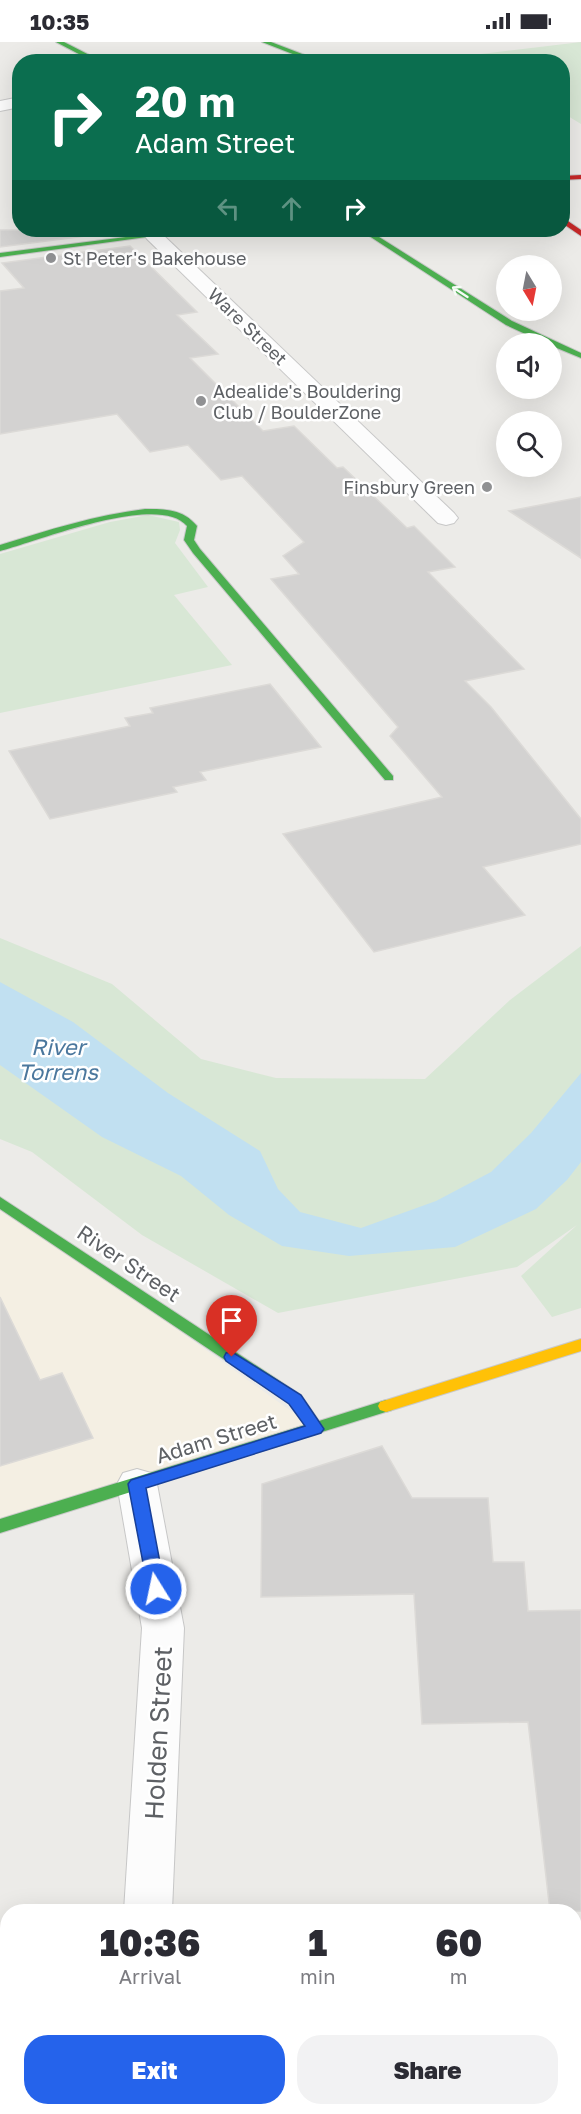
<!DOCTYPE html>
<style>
:root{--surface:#fff;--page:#f2f2f3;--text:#2b2b33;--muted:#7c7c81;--accent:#2563eb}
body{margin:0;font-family:"Golos Text",sans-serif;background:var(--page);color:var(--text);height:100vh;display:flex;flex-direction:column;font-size:22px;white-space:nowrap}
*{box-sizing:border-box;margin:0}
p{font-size:20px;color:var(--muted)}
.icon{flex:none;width:33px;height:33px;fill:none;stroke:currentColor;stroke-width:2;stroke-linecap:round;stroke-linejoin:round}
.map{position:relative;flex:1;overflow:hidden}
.details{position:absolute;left:0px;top:1862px;width:582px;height:212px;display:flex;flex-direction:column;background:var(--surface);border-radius:24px 24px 0 0;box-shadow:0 6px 24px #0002}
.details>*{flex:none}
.banner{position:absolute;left:12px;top:12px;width:558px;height:183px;border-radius:24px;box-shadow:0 6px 24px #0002;background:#0b6e4f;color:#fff;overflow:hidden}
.needle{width:39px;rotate:170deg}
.buttons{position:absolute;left:496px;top:213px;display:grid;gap:12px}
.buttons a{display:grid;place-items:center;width:66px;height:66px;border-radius:50%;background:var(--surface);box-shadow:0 6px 24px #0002;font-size:30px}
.pin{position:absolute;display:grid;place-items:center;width:51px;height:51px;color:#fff;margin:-62px -26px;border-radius:50% 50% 50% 0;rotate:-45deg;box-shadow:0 0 6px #0007}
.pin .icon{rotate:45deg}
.me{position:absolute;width:66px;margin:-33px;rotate:350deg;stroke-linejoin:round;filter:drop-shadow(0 0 4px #0008)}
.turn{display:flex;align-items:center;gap:21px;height:126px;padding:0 24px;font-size:27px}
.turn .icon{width:78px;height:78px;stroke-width:2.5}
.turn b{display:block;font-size:42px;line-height:51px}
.lanes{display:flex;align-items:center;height:57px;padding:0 24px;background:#0003;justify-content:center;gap:30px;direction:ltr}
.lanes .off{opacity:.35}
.eta{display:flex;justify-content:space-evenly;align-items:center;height:102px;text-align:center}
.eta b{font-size:36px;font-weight:800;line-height:42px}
.primary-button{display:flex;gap:12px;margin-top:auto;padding:12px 24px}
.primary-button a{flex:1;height:69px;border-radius:24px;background:var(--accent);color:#fff;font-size:24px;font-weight:800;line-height:69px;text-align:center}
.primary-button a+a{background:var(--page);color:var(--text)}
.status{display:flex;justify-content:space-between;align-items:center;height:42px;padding:0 30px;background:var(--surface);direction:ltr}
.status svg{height:16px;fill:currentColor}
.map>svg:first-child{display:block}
.commercial{fill:#f4efe3}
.green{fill:#d8e7d5}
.water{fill:#c1e0f1}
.building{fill:#d3d2d1;stroke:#dcdad7;stroke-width:1.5}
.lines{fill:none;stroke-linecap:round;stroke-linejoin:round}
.street-casing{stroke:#c7c7c7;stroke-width:2}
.fast-casing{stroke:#c9c9c9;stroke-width:2}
.slow-casing{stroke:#c9c9c9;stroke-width:2}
.jam-casing{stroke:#c9c9c9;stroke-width:2}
.street{fill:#fcfcfc;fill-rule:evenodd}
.fast{fill:#4caf50;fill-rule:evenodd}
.slow{fill:#ffc107;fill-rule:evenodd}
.jam{fill:#c62828;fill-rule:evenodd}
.oneway{stroke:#f6fbf6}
.route{fill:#2563eb;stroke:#184099;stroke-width:1.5}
.poi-dot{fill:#909193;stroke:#fff;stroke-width:2}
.labels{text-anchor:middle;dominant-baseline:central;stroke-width:5;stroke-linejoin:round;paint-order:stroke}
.far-poi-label{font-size:18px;fill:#5e6165;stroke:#fff;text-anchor:start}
.far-street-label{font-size:18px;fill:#5e6165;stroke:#fff}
.street-label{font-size:21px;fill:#5e6165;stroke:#fff}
.water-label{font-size:22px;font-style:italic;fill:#4a779d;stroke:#fff}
.near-street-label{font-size:26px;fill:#5e6165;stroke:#fff}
</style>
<div class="status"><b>10:35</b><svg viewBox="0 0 49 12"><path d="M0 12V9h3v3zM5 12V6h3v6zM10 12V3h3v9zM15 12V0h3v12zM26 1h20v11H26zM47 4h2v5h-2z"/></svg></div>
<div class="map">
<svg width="581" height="2072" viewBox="0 0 581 2072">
<rect width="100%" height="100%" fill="#ecebe8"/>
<path class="commercial" d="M0,1160l316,227 -316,97z"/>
<g class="green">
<path d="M581,0v82l-18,-11 -1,-51 -89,-1 -9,-5z"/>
<path d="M148,473l31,7 1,8 -5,13 33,44 -34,8 58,70 -232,48v-159l110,-32z"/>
<path d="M0,896l112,46 89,75 75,19 149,1 85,-79 71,-54v362l-29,9 -31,-41 56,-51 -60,42 -239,46 -136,-78 -110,-83 -32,-13z"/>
</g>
<path class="water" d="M0,940l73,40 95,71 92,58 18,38 22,23 61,16 75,-27 55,-29 40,-39 50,-60v89l-14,18 -31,29 -81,38 -106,9 -67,-10 -53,-31 -48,-39 -79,-39 -102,-72z"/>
<g class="building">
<path d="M0,188h114l3,2 -117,15z"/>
<path d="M130,204l67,66 -20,3 41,39 -28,4 73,73 31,-5 43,42 6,-1 64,61 7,-2 41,41 -27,5 96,97 -59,12 26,26 90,112v25l-98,23 42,48 -151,37 -91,-118 159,-37 -52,-61 8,-9 -127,-148 28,-5 -16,-18 21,-14 -62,-66 -21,4 -33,-35 -38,7 -33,-38 -117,20v-143l24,-3 -22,-25z"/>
<path d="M581,455v61l-72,-47z"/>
<path d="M270,642l51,63 -121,25 6,8 -33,7 4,5 -127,27 -41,-68 121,-25 -5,-8 28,-5 -3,-5z"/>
<path d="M0,1255l40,83 22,-7 31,65 -93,28z"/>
<path d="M382,1404l30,52h76l5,64h31l4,49 53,-1v301h-31l-22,-189 -106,2 -8,-130 -153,3 1,-113z"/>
</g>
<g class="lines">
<g class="street-casing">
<g id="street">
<path d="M20,55v10l-20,4v-10z"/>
<path d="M153,188l6,1 295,282 4,5 -4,5 -8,2 -8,-2 -291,-284 -3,-4 3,-4z"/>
<path d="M137,1427l14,4 6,11 27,144 -12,283h-48l18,-283 -25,-144 6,-11z"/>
<path d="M112,2066h51l1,6h-52z"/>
</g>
</g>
<g class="fast-casing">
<g id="fast">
<path d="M56,0h8l39,20h-9z"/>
<path d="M262,0h9l52,20h-10z"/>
<path d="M181,188h17l-198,27v-4z"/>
<path d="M360,188h8l144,91 69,32v5l-29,-12v-2h-5l-41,-19z"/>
<path d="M145,467c21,0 38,0 52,17l-3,14 6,9 193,227v4h-8l-192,-227 -9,-13 3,-14c-28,-34 -149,15 -187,25v-6c48,-15 96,-30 145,-36z"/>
<path d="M0,1155l301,198 18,26 67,-21 6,2 2,4 -2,4 -392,123v-14l305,-94 -16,-22 -289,-194z"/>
</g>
</g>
<g class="slow-casing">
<path id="slow" d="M581,1297v12l-195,61 -6,-2 -2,-4 2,-4z"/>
</g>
<g class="jam-casing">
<g id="jam">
<path d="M581,133v4l-19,1v-4z"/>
<path d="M562,175l19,13v6l-19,-13z"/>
</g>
</g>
<use href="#street" class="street"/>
<use href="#fast" class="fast"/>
<use href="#slow" class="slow"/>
<use href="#jam" class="jam"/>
</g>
<defs><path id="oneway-shaft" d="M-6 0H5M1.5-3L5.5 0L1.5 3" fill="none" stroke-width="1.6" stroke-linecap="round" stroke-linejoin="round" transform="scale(1.5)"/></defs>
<use class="oneway" href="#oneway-shaft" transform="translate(460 250) rotate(-147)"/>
<path class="route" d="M232,1310l69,43 23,34 -3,4 -175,55 19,101 -3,5 -6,2 -6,-2 -2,-5 -20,-105 3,-4 174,-54 -16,-22 -63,-43 -2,-4 2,-4z"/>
<g class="poi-dot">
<circle cx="51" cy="216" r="6"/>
<circle cx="201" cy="359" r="6"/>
<circle cx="487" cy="445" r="6"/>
</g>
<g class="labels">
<g class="far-poi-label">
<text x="63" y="216">St Peter's Bakehouse</text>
<text x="213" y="349">Adealide's Bouldering<tspan x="213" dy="21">Club / BoulderZone</tspan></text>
<text x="475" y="445" text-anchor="end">Finsbury Green</text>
</g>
<g class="far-street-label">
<text transform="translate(248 284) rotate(44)">Ware Street</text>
</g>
<g class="street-label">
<text transform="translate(129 1221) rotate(34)">River Street</text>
<text transform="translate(216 1396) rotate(-17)">Adam Street</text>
</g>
<g class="water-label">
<text x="58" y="1004">River<tspan x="58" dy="25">Torrens</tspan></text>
</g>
<g class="near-street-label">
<text transform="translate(158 1691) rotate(-87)">Holden Street</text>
</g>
</g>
</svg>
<div class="buttons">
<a><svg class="needle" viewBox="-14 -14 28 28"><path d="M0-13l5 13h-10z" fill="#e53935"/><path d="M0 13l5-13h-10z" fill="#7c7c81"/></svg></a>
<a><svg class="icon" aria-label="sound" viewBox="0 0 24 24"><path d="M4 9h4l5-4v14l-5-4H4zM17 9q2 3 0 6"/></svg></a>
<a><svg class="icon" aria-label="search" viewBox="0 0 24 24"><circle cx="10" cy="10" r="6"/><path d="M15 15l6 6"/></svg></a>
</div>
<div class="pin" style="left:232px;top:1315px;background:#d93025"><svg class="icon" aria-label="arrive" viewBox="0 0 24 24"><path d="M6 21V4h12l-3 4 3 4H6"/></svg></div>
<svg class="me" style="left:156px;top:1547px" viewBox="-20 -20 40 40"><circle r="17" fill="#2563eb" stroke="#fff" stroke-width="3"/><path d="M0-11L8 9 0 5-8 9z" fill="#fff"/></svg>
<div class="banner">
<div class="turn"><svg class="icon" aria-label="right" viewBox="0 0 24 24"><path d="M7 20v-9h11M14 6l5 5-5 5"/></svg><div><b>20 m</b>Adam Street</div></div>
<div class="lanes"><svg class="icon off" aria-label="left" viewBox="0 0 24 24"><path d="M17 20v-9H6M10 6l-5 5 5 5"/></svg><svg class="icon off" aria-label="ahead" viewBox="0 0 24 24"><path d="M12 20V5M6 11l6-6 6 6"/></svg><svg class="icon" aria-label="right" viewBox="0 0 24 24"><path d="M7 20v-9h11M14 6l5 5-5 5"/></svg></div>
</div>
<section class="details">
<div class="eta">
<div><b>10:36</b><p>Arrival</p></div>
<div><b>1</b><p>min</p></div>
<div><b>60</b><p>m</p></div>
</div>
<div class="primary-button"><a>Exit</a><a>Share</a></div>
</section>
</div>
